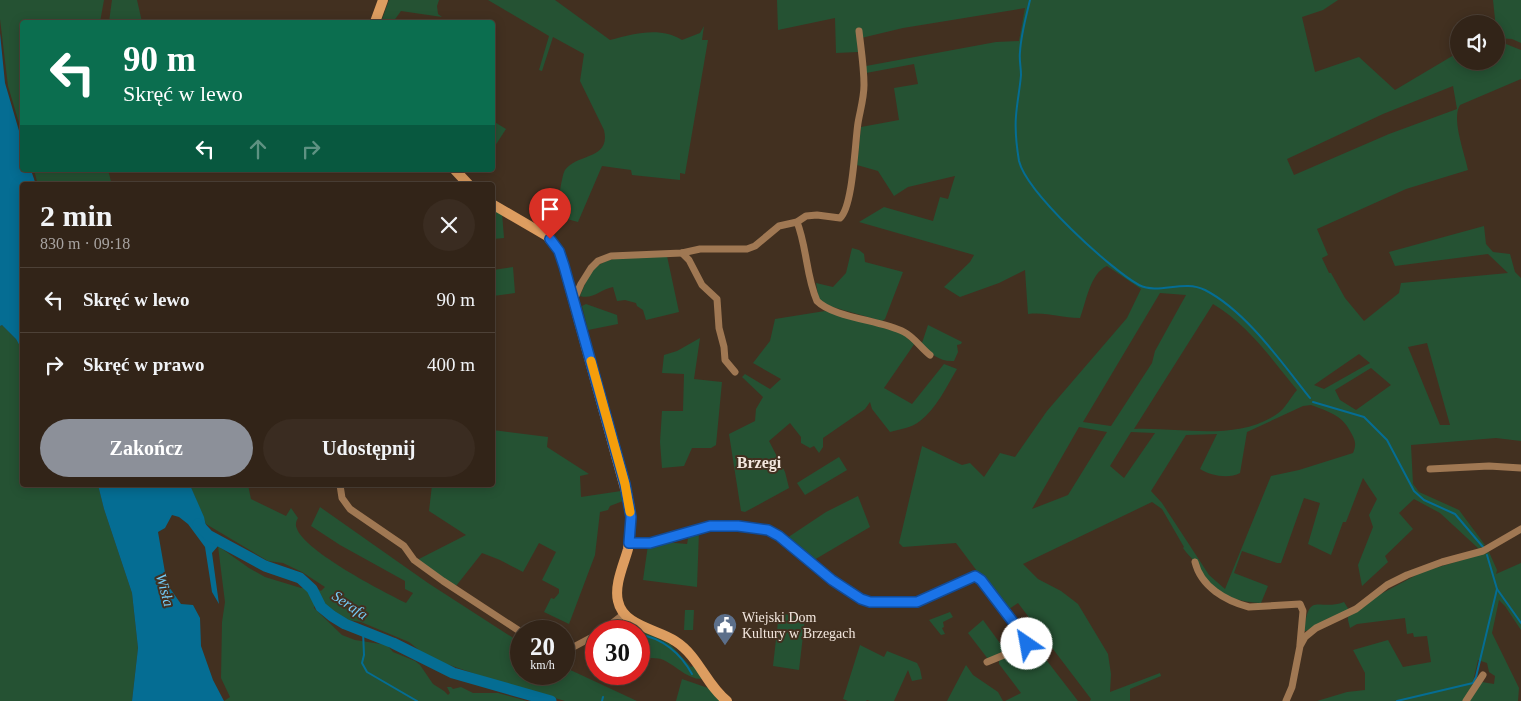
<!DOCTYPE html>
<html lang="pl">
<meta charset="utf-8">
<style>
:root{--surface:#322418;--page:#3a2c21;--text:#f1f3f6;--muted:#a8a4a2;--line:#4d4137;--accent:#8c9099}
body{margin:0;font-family:"Times New Roman",serif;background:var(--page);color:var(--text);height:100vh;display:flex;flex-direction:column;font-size:19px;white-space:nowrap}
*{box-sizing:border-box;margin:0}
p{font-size:16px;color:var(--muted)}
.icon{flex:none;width:28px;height:28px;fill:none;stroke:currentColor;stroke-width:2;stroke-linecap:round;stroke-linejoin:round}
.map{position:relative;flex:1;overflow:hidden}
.sheet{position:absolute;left:20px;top:182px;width:475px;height:305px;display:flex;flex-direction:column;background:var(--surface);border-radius:5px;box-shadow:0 2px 12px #0003,0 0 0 1px var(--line)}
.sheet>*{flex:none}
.banner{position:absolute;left:20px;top:20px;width:475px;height:152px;border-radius:5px;box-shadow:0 2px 12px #0003,0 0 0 1px var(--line);background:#0b6e4f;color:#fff;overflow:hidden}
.buttons{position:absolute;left:1450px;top:15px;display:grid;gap:10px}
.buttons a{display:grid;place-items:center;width:55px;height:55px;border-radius:50%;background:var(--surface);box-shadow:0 2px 12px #0003,0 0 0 1px var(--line);font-size:25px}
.speed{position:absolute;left:510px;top:620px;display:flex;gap:10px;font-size:25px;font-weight:700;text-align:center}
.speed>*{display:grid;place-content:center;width:65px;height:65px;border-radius:50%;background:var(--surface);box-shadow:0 2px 12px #0003,0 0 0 1px var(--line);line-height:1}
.speed small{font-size:12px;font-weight:400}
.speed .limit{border:8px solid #d22;background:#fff;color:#111}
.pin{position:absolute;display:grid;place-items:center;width:42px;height:42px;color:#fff;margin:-51px -21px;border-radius:50% 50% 50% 0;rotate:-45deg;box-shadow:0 0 5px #0007}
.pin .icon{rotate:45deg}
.me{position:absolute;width:55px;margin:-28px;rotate:327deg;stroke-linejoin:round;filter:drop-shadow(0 0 4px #0008)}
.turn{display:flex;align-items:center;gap:18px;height:105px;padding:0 20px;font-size:22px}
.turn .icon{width:65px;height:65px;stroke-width:2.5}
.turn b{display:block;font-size:35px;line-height:42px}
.lanes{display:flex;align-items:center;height:48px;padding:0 20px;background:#0003;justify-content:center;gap:25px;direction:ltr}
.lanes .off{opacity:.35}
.round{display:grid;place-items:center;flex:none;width:52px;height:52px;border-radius:26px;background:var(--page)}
.summary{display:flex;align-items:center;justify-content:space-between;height:85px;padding:0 20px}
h1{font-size:30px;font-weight:800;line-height:38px}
.button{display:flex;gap:10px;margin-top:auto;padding:10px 20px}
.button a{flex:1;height:58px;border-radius:30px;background:var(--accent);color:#fff;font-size:20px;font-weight:800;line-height:58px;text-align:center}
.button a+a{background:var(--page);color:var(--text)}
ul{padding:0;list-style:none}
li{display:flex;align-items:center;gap:15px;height:65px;padding:0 20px;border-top:1px solid var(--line)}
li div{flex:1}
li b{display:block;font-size:19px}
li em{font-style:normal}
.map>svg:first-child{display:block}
.green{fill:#255233;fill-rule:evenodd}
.water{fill:#056d93}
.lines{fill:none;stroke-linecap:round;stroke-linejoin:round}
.stream{stroke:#056d93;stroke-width:2}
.river{stroke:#056d93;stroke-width:11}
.street{stroke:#a07853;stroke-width:7}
.secondary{stroke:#dd9d60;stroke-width:10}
.route-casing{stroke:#114b97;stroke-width:12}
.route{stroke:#1a73e8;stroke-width:9}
.slow{stroke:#f59e0b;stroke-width:9}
.labels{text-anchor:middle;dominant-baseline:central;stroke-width:4;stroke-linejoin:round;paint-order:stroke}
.poi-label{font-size:14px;fill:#f3e7de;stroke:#423020;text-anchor:start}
.water-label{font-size:15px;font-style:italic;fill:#74cbf7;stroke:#423020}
.quarter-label{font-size:16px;font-weight:bold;fill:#f3e7de;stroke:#423020}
</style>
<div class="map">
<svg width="1521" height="701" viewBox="0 0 1521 701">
<rect width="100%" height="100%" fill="#423020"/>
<g class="green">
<path d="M0,0h104l-4,22h-78v111l-14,-47 -8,-67z"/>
<path d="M112,0h25l5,22h-33z"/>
<path d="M389,0h50l-2,6 1,8 4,3 -41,-6 -8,11h-12z"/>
<path d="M488,0h67l55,40c23,-6 50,-14 72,0l18,-7 4,-7 -2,14h6l-23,134 -5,-1v7l-48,-5 -1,-5 -29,-4 -24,56 -22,-6c2,-9 5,-39 9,-46 12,-17 46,-10 39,-40l-24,-49 4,-27 -31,-17 -11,34 -3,-1 10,-34z"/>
<path d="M777,0h561l-15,10 -21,7 13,55 44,-15 36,33 64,-38v9h37v-21l25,10v29l-61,26c-9,14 5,49 8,65l-62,19 -89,40 11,26 -6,3 7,15h2l14,25 19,23 35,-28 2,-10 107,-10 -20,-19 -93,12 -6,-14 95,-26 2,18 7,8 17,2 5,18 6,6v163l-25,-3 -85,7 2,39 6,8 40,18 26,35 -6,4 -39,-36 -26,-14 -15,14 14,16 -28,27 3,6 -26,24 -4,-21 15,-38 -4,-12 8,-16 -14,-21 -17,44h-3l-12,33 -23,-11 12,-41 -16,-5 -23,65h-4l-35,-12 -8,22 34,13 -7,17c-19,-1 -42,-6 -54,-23 -4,-5 -6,-12 -11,-17 -4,-5 -9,-9 -13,-15l1,-1 -22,-38 -10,-7 -129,62 15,15 23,12 17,13 30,50 3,20 -1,18 50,-19 1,3 -31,13v12h-40l1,-2 -73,-96 -9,6 -5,-2 -48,-64 -53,4 -4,-4 23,-97 40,19 8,-2 14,14 16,-24 15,4 32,-46 80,-93 14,-29 -34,-23c-17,7 -21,37 -27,52 -20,0 -31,-6 -52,-4l-3,-44 -26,13 -39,14 -16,-10 26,-25 4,-7 -115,-33 25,-15 49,14 7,-24 8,2 7,-23 -47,11 -14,9 -16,-25 -21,-6 4,-38 38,-7 -5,-32 24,-4 -4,-20 -48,9v-7l130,-24 23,-1 6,-33 -122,20 -46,11 1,13 -22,1 -1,-35 -57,12zM1453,86l4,23 -68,25 -95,41 -7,-16 96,-45zM1160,293l26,2 -31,56 -3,12 -41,63 -28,-4zM1213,304c35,21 58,54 84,86 -6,7 -12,19 -20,24 -41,28 -97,13 -143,15zM1427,343l23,82h-10l-32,-78zM1359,354l11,9 -46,26 -10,-4zM1371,368l20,17 -35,25 -16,-10 -5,-10zM1311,405c16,6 31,10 39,26 5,9 7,12 3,22l-54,17 -28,6 -46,113 -16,-14 -47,-72 -11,-12 35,-56 31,-1 -17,35c11,7 29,10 40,4l7,-41 56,-26zM1079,427l28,5 -39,63 -36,14zM1131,432l24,1 -31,45 -14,-12z"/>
<path d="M1493,0h28v43l-9,-4 -15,-1z"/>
<path d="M493,121l13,8 -13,20z"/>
<path d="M34,170h74l4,15h-74z"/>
<path d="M492,208l10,5 2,25 -11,1z"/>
<path d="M852,248l7,2 5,4 1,8 38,10 -18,47 -3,2 -53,-15 -10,-5 -3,-18 17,4 13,-14z"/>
<path d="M667,256l12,56 -33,8 -3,-10 -6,-4 -1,-3 -11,-3 -8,1 -4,-14c-12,2 -20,13 -33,9 3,-7 6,-15 10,-22 13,-22 54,-17 77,-18z"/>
<path d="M513,267l2,26 -22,3v-26z"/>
<path d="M586,304l31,11 1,9 -30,6 -6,-24z"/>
<path d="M825,311l80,23 3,5 7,4 -31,45 28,16 32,-40 13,5c-10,17 -21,40 -37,52 -8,7 -20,8 -30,11l-18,-23 -2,-7 -5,7 -42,29v9l-4,6 -5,-7 -4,2 -9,-5v-6l-11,-14 -21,18 16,31 4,16 -44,24 -4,-1 -12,-77 26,-13 1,-12 7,-12 -21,-20 3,-3 25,15 11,-10 -28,-16 17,-22 5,-22z"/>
<path d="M2,325l14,14 6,11v135h76l6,24 28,84 6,55 -6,53h-132v-375z"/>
<path d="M928,325l34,17 -1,2 -4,1 1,7 -4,9c-14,1 -24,-7 -32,-18z"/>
<path d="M700,338l-6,41 28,3 -6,63 -5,3h-19l-8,18 -22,2 -2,-26 2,-31h21l1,-37 -22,-1 2,-18 13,-4z"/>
<path d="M493,430l55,7 -1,10 42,27 -9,2 1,21 40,-6 2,10 -13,5 -2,4 -8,2 -5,43 -26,69 -25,-12 7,-14 3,1 5,-6v-4l-17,-9 14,-28 -17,-9 -16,29 -23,-12 -18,-7 -26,33 -39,-26 49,-25 -37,-24 3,-26h60z"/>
<path d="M839,457l8,13 -42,25 -8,-12z"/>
<path d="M190,485h58l3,14 35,17 5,-8 7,10c-2,3 -3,7 -1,11 9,23 85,62 109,74l7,-10 -8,-4v-8l-65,-36 -29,-19 9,-19 108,76 93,60v31h43v-7l73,34h-72l-72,-21 -64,-22 -20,-16 -48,-20 -19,-3 -9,-6 -15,-17 -3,3 -1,9 28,27 13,5 32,5 6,7 22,9 5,4 13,19 11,7 4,4 2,-2 -3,-6h4l2,2 8,-2 12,6h25l29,8h-303l6,-4 -9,-19 1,-56 3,-20 -7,-56 31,22 16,9 36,11h7l4,-3 9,6 4,-4 -23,-15 -19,-9 -15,-2 -62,-37z"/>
<path d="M858,496l12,31 -56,33 -27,-22 39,-26z"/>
<path d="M699,531l-2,56 -54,-7 5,-35 15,-3 24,2 2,-10z"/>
<path d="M1489,552l8,18 -1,4 25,-11v67l-16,-24 -6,-6 -7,33 27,55 -1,13h-49l13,-19 12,2 1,-8 -6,-4 -2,-9 -9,-3 -6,26 -9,15h-146l30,-9 18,-2v-17l-12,-23 35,-10 15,27 28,-5 -4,-26 -13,1 -1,-4 -6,1 -2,-16 -48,6 -7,4 -2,-8v-3l29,-21 45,-24z"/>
<path d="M1344,602l5,8 -24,10 -19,11h-2c5,-42 14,-19 40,-29z"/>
<path d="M685,610h9l-1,20h-9z"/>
<path d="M950,612l3,5 -10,5 1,5 -2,1 3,6 -4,1 -12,-15z"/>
<path d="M779,613l26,5 -6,52 -26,-4z"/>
<path d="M983,620l22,30 -17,9 -20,-26z"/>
<path d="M622,624l7,1 41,19 21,23 2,-1 8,7 2,6c-16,1 -28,-15 -42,-20 -3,-1 -9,-1 -12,-1l-10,10v-37h-30z"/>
<path d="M1034,644l44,57h-73l16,-8 -22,-29v-5z"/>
<path d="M860,645l24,12 3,-6 30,12 3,6 2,10 -10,2 -4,-11 -14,31h-24l-3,-1 -1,1h-18l-5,-2z"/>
<path d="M966,665l7,10 25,17 5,9h-56z"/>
<path d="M682,679l26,9 12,13h-44z"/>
</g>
<g class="water">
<path d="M0,33l5,50 17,58v29h9l5,15h-14v165l-6,-11 -14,-14 -2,1z"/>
<path d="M98,485h92l14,32 4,18 10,11 -6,7 7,51 -7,-12 -7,-45 -17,-23 -9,-7 -7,-2 -7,13 -7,4 9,52 14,20 12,1 7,13 1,28 12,34 11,21h-92l6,-53 -6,-55 -28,-84z"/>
</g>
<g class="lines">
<g class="stream">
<path d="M1030,0c-4,17 -9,34 -10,52 -1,8 1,15 1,23 -1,13 -4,27 -5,41 -1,12 1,33 3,45 8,32 91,108 120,124 20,10 44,-6 66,5 41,21 77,73 105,108"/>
<path d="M1313,402l51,15 23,23 27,51 10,9 31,14 28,33"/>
<path d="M1487,555l10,34 24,34"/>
<path d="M363,631l1,24 -2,8 5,9 50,29"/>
<path d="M639,635c23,2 42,19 53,39"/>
<path d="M602,701l1,-4"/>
<path d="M1397,701l76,-18 3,-6 21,-88"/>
</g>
<path class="river" d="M198,524l10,11 57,31 35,12 12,11 9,18 11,9 13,8 48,19 60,30 98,28"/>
<g class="street">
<path d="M797,222c10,25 9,54 20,79 17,17 64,19 87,31 10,5 17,16 26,23"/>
<path d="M682,253l7,7 13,25 15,14 2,29 5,19 1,13 10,12"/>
<path d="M574,300l7,-16 10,-16 7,-7 13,-5 71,-3 18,-4h47l8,-3 24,-20 18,-4 9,-6 11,-1 23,3c13,-11 15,-76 18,-95 2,-12 6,-25 6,-38 0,-18 -3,-36 -5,-54"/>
<path d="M1430,469l59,-3 32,2"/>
<path d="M340,485l2,13 8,11 54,37 10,14 29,21 78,51"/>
<path d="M629,543h21l60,-17h28l29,4 12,7 53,43 29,19 9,3h47l58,-26 6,4 45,59 1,4 -4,4 -36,15"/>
<path d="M1195,562c6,25 31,39 54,45l51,-3 3,7 -3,33"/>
<path d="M602,631l22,-17"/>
<path d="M564,652l32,-17"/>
<path d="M1286,701l6,-14 8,-41 5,-9 11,-9 40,-19 31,-24 20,-10 35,-13 41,-11 38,-22"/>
<path d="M1466,701l17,-26"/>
</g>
<g class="secondary">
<path d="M375,22l8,-22"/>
<path d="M455,170l14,15"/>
<path d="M492,204l55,32 12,15 5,16 65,236c2,15 2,31 -1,46 -4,15 -14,36 -10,52 5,25 39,28 57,40 24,15 31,44 52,60"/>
</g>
</g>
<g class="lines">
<g class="route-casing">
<path id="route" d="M550,239l9,12 5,15 61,218 6,33 -2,26h21l60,-17h28l30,4 11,6 53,44 29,19 9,3h47l58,-26 6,4 45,59 1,5"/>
</g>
<use href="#route" class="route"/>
<path class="slow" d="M591,361l34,123 5,28"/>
</g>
<defs>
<g id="civic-pin" transform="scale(1.25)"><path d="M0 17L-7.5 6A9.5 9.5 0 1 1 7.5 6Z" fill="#5c6f8a" stroke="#423020"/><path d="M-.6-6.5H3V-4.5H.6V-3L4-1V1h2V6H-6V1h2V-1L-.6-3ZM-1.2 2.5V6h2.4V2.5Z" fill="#fff"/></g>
</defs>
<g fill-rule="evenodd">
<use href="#civic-pin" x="725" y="625"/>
</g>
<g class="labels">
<g class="poi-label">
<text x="742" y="617">Wiejski Dom<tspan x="742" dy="16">Kultury w Brzegach</tspan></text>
</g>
<g class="water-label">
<text transform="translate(165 590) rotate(75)">Wisła</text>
<text transform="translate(350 605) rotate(34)">Serafa</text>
</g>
<g class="quarter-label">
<text x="759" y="462">Brzegi</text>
</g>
</g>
</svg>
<div class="buttons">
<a><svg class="icon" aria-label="sound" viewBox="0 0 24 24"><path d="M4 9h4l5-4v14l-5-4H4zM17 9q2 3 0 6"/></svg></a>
</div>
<div class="speed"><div>20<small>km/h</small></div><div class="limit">30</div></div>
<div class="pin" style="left:550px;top:239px;background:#d93025"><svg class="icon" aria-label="arrive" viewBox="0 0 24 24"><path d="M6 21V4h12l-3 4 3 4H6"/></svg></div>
<svg class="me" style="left:1027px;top:644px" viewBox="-20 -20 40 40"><circle r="19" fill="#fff"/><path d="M0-13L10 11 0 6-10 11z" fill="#1a73e8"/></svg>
<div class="banner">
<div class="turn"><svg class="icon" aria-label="left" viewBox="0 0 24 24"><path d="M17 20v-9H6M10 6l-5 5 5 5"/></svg><div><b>90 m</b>Skręć w lewo</div></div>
<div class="lanes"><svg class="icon" aria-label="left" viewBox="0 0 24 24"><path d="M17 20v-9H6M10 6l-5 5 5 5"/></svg><svg class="icon off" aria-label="ahead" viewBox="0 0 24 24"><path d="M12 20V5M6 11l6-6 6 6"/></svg><svg class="icon off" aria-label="right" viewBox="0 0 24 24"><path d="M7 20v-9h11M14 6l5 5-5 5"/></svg></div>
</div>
<section class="sheet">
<div class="summary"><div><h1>2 min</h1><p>830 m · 09:18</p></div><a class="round"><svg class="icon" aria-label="close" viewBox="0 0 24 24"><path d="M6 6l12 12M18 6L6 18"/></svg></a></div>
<ul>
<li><svg class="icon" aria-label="left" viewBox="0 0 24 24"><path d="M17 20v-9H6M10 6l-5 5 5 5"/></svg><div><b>Skręć w lewo</b></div><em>90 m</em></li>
<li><svg class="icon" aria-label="right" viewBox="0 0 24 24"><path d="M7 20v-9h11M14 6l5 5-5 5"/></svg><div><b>Skręć w prawo</b></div><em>400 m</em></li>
</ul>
<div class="button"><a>Zakończ</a><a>Udostępnij</a></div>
</section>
</div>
